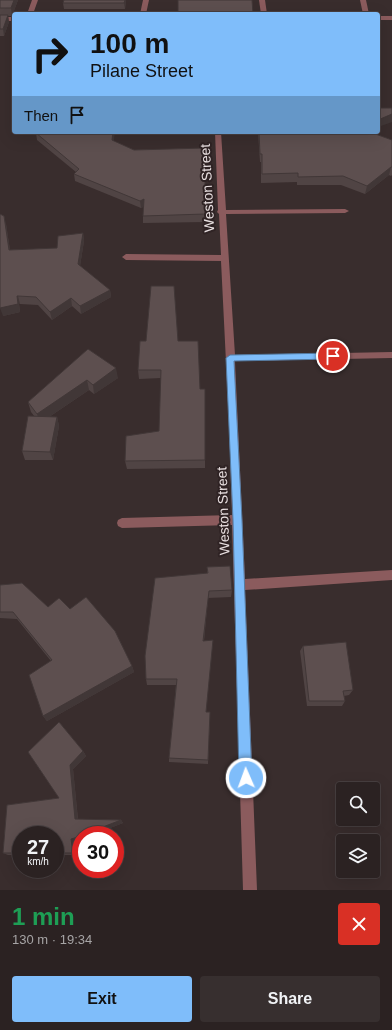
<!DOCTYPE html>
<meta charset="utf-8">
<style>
:root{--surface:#2b2222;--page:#372f2f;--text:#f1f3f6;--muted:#a6a4a5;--line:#473f40;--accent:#7fbdfa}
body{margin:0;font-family:Arial,sans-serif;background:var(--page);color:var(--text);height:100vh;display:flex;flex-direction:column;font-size:15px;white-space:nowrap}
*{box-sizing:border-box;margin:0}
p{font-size:13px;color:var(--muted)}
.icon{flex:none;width:22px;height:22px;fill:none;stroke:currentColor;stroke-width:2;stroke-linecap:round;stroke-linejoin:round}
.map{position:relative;height:890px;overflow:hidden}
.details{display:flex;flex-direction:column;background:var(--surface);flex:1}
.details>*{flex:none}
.top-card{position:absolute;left:12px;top:12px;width:368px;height:122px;border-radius:4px;box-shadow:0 4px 16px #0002,0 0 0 1px var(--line);background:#7fbdfa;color:#111;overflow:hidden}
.tools{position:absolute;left:336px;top:782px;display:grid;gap:8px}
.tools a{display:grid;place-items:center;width:44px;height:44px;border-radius:4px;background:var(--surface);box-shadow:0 4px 16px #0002,0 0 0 1px var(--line);font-size:20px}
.speed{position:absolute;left:12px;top:826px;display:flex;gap:8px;font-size:20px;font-weight:700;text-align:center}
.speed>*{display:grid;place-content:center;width:52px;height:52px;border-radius:50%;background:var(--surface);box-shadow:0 4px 16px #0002,0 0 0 1px var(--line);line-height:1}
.speed small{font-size:10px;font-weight:400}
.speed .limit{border:6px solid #d22;background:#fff;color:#111}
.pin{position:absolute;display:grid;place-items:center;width:34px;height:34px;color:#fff;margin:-17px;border:2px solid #fff;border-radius:50%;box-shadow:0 1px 4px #0007}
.me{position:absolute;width:44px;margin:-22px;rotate:358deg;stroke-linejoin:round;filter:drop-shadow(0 0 3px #0008)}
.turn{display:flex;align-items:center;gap:14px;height:84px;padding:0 12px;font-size:18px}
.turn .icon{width:52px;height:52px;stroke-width:2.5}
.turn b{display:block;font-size:28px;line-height:34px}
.then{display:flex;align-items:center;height:38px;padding:0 12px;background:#0003;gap:8px;font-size:15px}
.round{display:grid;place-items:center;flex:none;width:42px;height:42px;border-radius:4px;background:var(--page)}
.head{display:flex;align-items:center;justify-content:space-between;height:68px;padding:0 12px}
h1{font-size:24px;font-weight:800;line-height:30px;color:#1e9e55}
.button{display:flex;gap:8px;margin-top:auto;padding:8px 12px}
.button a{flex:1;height:46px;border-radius:4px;background:var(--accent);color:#111;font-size:16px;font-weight:800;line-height:46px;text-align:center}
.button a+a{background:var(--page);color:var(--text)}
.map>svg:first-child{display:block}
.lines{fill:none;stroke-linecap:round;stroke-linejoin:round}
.minor{fill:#8b5b5d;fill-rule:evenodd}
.wall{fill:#504444}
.shaded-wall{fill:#413737}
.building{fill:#5d4f4f;stroke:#413737}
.route{fill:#7fbdfa;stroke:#537ba2}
.labels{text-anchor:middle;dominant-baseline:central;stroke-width:4;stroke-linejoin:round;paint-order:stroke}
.street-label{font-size:14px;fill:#e9e0e1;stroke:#2f2324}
</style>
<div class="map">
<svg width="392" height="890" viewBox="0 0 392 890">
<rect width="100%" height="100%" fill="#392d2d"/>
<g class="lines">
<g class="minor">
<path d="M32,0h6l-5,14h-6z"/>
<path d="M143,0h6l-3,14h-6z"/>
<path d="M259,0h6l2,14h-6z"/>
<path d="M360,0h6l3,14h-6z"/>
<rect x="378" y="16" width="14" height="4"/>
<rect x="0" y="17" width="14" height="4"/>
<path d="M215,132h6l5,78 119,-1 4,2 -4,2 -119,1 9,141 157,-3v6l-157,3 10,218 147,-9v10l-147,10 12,300h-14l-11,-365 -110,3 -4,-2 -1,-3 1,-3 4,-2 110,-3 -3,-92 -8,-162 -95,-1 -4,-3 4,-3 95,1 -2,-41 -2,-2 1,-2z"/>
</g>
</g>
<g class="wall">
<path d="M0,0h18l-6,16h-4l1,6 -5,14h-4z"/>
<path d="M64,0h62l-1,9h-61l-1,-6z"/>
<path d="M258,132h112l22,8v35l-1,1 -2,-1 -24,19 -24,-9h-44v-3l-36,1v-21h-1z"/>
<path d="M36,133l78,8 20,9 71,-2v74l-62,1v-16l-2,1 -66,-27 -1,-7 2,-2 -39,-32z"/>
<path d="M6,224l4,26 47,-2 26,-15 1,8 -4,25 30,24 1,7 -30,17 -9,-8 -20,14 -14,-15 -18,-1h-1l1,8 -17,4z"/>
<path d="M146,341h32l22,48h5v79l-78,1 -2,-8 34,-30 2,-53 -22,1 -1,-9z"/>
<path d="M88,349l30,29 -24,16 -5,-4 -40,27h8l2,9 -6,34h-28l-3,-9 13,-34 -4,-5 -3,-10z"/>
<path d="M207,567l25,23 -1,7 -23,1 -4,43 2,71h4l-2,52 -39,-2v-4l7,-73h-29l-1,-6 61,-106z"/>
<path d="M0,585l48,22 22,2 62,57 2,6 -87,49 -4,-5 8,-55 -34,-42 -17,-1z"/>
<path d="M303,646l50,44 -4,5 -5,1 1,5 -3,5h-35l-7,-55z"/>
<path d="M59,722l24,29 3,5 -13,13 5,50 43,1 2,3 -31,12h-11v4l-7,3 2,13h-21v-20h-34v20h-13l-5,-2 4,-48 52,-7 -31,-46z"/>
</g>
<g class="shaded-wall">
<path d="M14,0h4l-6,16 -1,-8z"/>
<path d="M125,0h1l-1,9 -1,-6z"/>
<path d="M8,15l1,7 -5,14 -1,-7z"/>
<path d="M392,114v8l-14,5v-7z"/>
<path d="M113,132h2l-2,15 -1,-7z"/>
<path d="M391,167l-2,8 -24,19 2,-8z"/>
<path d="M144,199l1,7 -4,2 -1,-7z"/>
<path d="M4,216l2,8 5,34 -2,-8z"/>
<path d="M83,233l1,8 -5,31 -1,-8z"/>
<path d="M110,290l1,7 -30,17 -1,-8z"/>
<path d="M17,296h1l2,8h-1l1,8 -17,4 -3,-8z"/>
<path d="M71,298l1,8 -20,14 -2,-8z"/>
<path d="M116,368l2,10 -24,16 -1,-9z"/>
<path d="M87,380l2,10 -49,33 -3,-9z"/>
<path d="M57,417l2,9 -6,34 -3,-8z"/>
<path d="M209,591l-1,7 -5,49v-6z"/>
<path d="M132,666l2,6 -87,49 -4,-5z"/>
<path d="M83,751l3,5 -13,13 5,52 -3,-2 -5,-54z"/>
<path d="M121,820l2,3 -31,12h-10z"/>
<path d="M81,836v3l-7,3 2,13 -3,-2 -2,-14z"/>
</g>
<g class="building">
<path d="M0,0h14l-3,8h-11z"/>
<path d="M64,0h61l-1,3h-61z"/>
<path d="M178,0h74l1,14h-75z"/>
<path d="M0,15h8l-5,14h-3z"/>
<path d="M378,108h14v6l-14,6z"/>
<path d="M61,132h52l-1,8 22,10 71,-2v66l-62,2 1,-17 -4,2 -66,-27 5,-5 -43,-36 24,1z"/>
<path d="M259,132h111l22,8v27h-1l-24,19 -24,-10 -45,1v-4l-36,1v-20h-2z"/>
<path d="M0,214l4,2 5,34 48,-2 1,-12 25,-3 -5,31 32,26 -30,16 -9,-8 -21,14 -14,-15 -18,-1h-1l1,8 -18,4z"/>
<path d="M151,286h23l4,55h20l2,48h5v71l-80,1 1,-25 33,-5 2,-61h-23l2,-29h6z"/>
<path d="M88,349l28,19 -23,17 -6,-5 -50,34 -9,-12z"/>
<path d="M28,416l29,1 -7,35 -28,-1z"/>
<path d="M230,566l2,24 -23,1 -6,50 10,-1 -7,72h4l-2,48 -39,-2 8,-79h-31l-1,-23 10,-78 53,-5 -1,-6z"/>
<path d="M22,583l26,24 11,-9 11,11 16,-12 29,34 17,35 -89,50 -14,-41 23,-15 -39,-48h-13v-27z"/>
<path d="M346,642l7,48 -10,1 2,10h-36l-6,-55z"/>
<path d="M59,722l24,29 -13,14 5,54 46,1 -39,15h-1v1l-10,3 2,14h-18v-18h-34v18h-18l4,-48 52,-7 -31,-46z"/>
</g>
<path class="route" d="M333,353l4,3 -4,3 -99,2 8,159 10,258 -2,4 -4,2 -5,-2 -2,-4 -6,-258 -7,-162 4,-3z"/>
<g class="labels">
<g class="street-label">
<text transform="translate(207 188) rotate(-93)">Weston Street</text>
<text transform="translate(223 511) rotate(-92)">Weston Street</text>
</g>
</g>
</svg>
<div class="tools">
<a><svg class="icon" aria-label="search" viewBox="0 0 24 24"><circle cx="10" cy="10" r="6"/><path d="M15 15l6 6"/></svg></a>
<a><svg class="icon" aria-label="layers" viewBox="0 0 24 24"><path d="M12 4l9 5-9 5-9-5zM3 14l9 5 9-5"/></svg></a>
</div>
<div class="speed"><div>27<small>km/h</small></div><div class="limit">30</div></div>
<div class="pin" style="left:333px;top:356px;background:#d93025"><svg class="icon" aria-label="arrive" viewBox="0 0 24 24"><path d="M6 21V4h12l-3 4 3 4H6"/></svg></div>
<svg class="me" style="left:246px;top:778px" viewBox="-20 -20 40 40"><circle r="17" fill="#7fbdfa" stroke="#fff" stroke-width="3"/><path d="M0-11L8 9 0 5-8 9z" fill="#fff"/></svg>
<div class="top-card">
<div class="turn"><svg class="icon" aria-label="right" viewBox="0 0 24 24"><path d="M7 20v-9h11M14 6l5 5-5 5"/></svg><div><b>100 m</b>Pilane Street</div></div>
<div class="then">Then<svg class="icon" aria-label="arrive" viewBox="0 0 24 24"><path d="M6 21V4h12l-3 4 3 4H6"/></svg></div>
</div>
</div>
<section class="details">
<div class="head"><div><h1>1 min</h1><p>130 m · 19:34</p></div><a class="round" style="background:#d93025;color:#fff"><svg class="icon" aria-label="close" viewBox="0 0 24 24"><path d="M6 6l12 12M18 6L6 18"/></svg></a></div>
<div class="button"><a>Exit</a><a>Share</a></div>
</section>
